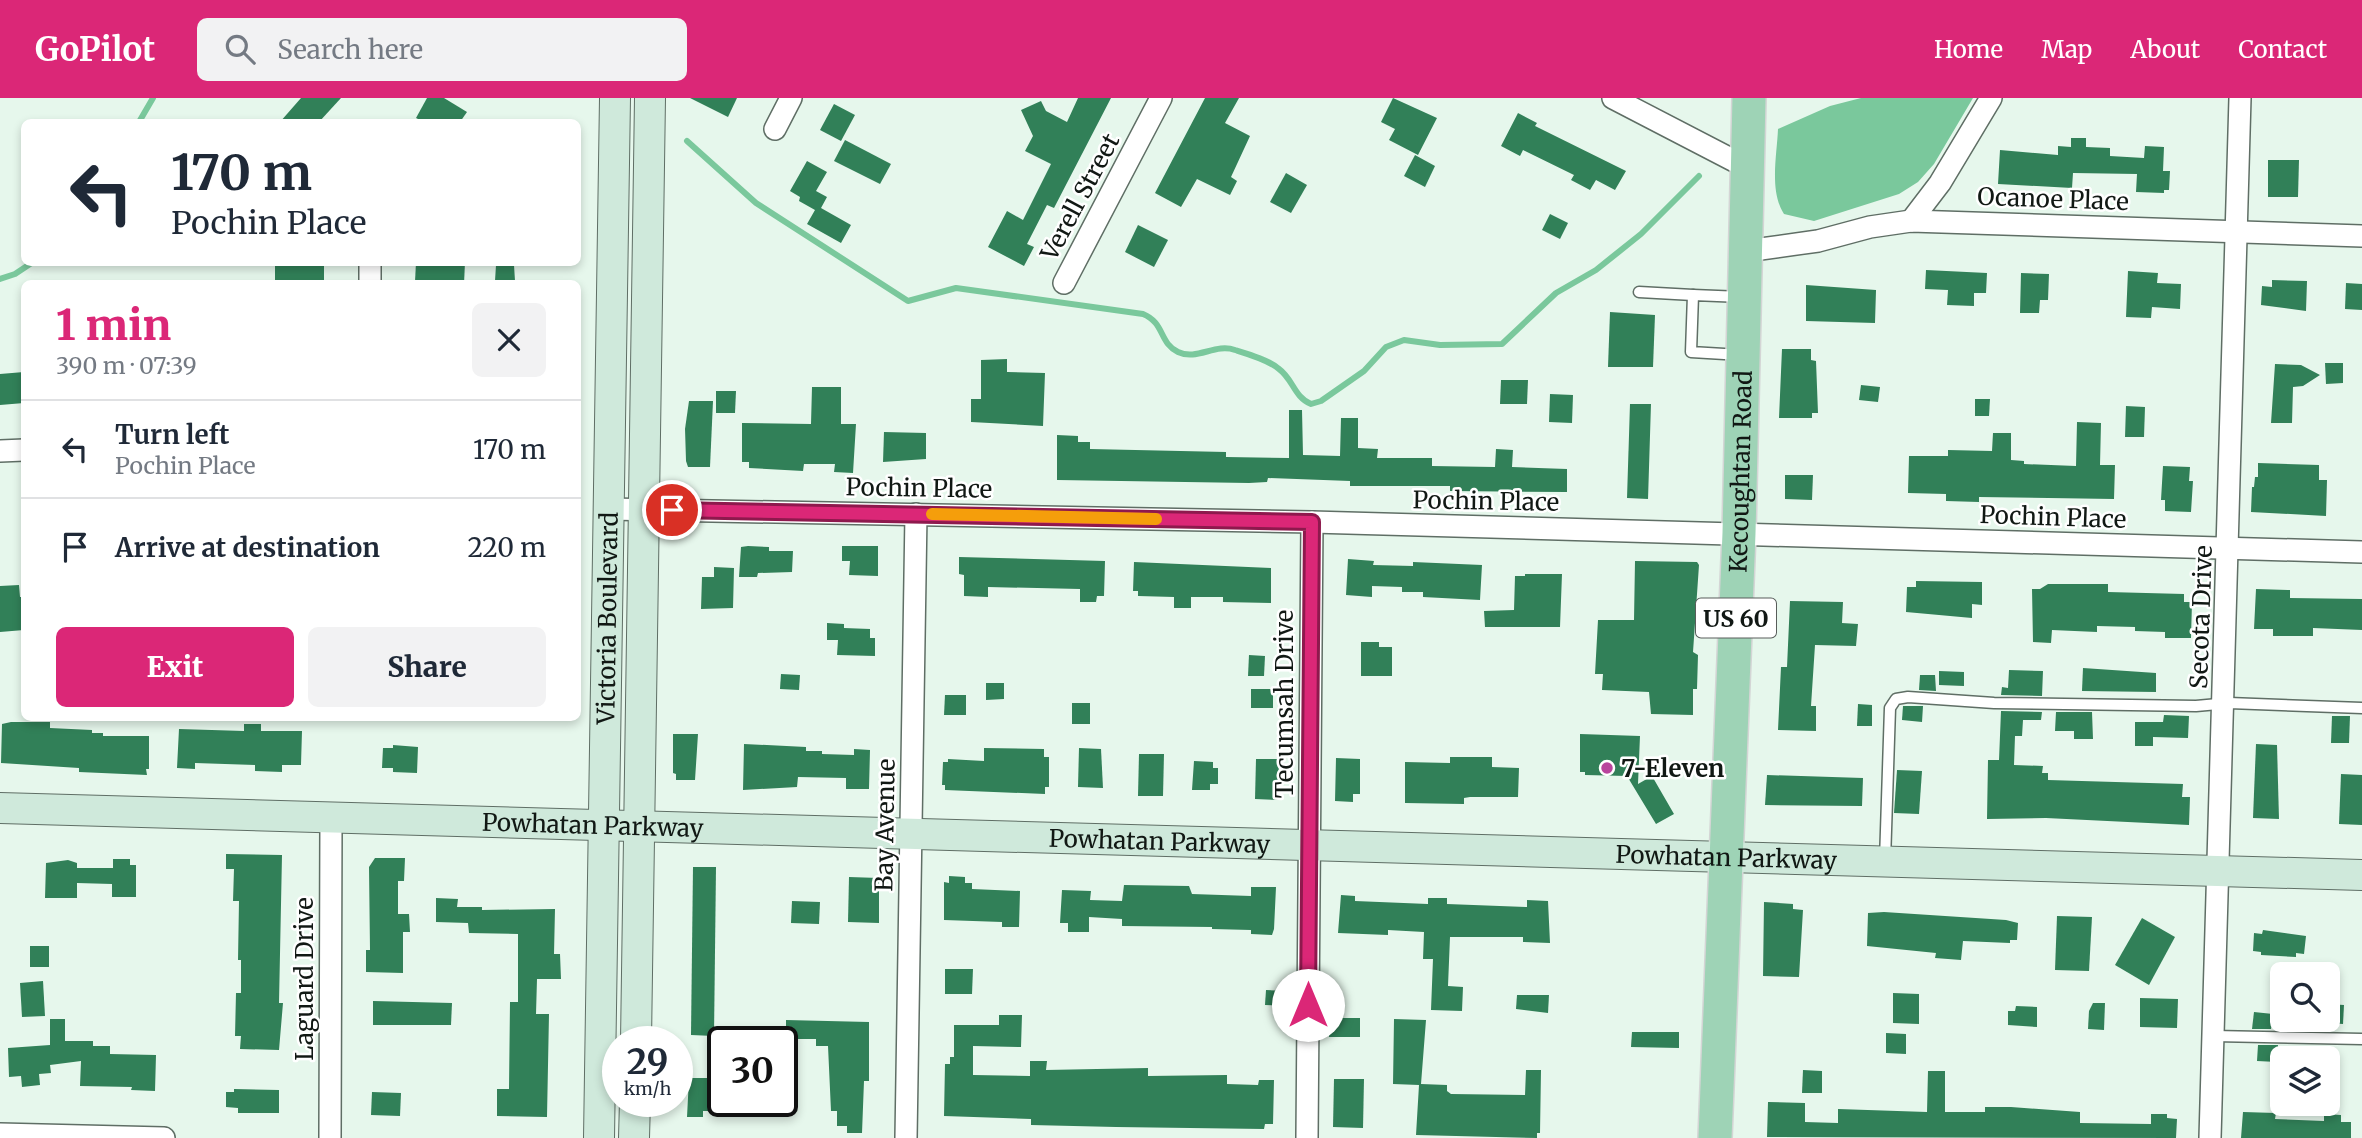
<!DOCTYPE html>
<meta charset="utf-8">
<style>
:root{--surface:#fff;--page:#f2f2f3;--text:#1f2937;--muted:#747a83;--line:#e0e1e3;--accent:#db2777}
body{margin:0;font-family:Merriweather,serif;background:var(--page);color:var(--text);height:100vh;display:flex;flex-direction:column;font-size:26px;white-space:nowrap}
*{box-sizing:border-box;margin:0}
p{font-size:23px;color:var(--muted)}
.icon{flex:none;width:38px;height:38px;fill:none;stroke:currentColor;stroke-width:2;stroke-linecap:round;stroke-linejoin:round}
.map{position:relative;flex:1;overflow:hidden}
.side{position:absolute;left:21px;top:182px;width:560px;height:441px;display:flex;flex-direction:column;background:var(--surface);border-radius:10px;box-shadow:0 4px 10px #0003}
.side>*{flex:none}
.hud{position:absolute;left:21px;top:21px;width:560px;height:147px;border-radius:10px;box-shadow:0 4px 10px #0003;background:#fff;color:var(--text);overflow:hidden}
.fabs{position:absolute;left:2270px;top:864px;display:grid;gap:14px}
.fabs a{display:grid;place-items:center;width:70px;height:70px;border-radius:10px;background:var(--surface);box-shadow:0 4px 10px #0003;font-size:35px}
.speed{position:absolute;left:602px;top:928px;display:flex;gap:14px;font-size:35px;font-weight:700;text-align:center}
.speed>*{display:grid;place-content:center;width:91px;height:91px;border-radius:50%;background:var(--surface);box-shadow:0 4px 10px #0003;line-height:1}
.speed small{font-size:18px;font-weight:400}
.speed .limit{border:4px solid #111;border-radius:10px;background:#fff;color:#111}
.pin{position:absolute;display:grid;place-items:center;width:60px;height:60px;color:#fff;margin:-30px;border:4px solid #fff;border-radius:50%;box-shadow:0 2px 7px #0007}
.me{position:absolute;width:77px;margin:-38px;rotate:0deg;stroke-linejoin:round;filter:drop-shadow(0 0 5px #0008)}
.turn{display:flex;align-items:center;gap:24px;height:147px;padding:0 35px;font-size:32px}
.turn .icon{width:91px;height:91px;stroke-width:2.5}
.turn b{display:block;font-size:49px;line-height:60px}
.round{display:grid;place-items:center;flex:none;width:74px;height:74px;border-radius:10px;background:var(--page)}
.head{display:flex;align-items:center;justify-content:space-between;height:119px;padding:0 35px}
h1{font-size:42px;font-weight:800;line-height:52px;color:var(--accent)}
.primary-button{display:flex;gap:14px;margin-top:auto;padding:14px 35px}
.primary-button a{flex:1;height:80px;border-radius:10px;background:var(--accent);color:#fff;font-size:28px;font-weight:800;line-height:80px;text-align:center}
.primary-button a+a{background:var(--page);color:var(--text)}
ul{padding:0;list-style:none}
li{display:flex;align-items:center;gap:21px;height:98px;padding:0 35px;border-top:2px solid var(--line)}
li div{flex:1}
li b{display:block;font-size:26px}
li em{font-style:normal}
header{display:flex;align-items:center;gap:42px;box-sizing:border-box;height:98px;padding:0 35px;background:var(--accent);color:#fff}
header strong{font-size:33px}
nav{display:flex;gap:38px;margin-inline-start:auto;font-size:24px}
.search{width:490px;height:63px;background:var(--page);display:flex;align-items:center;gap:18px;box-sizing:border-box;padding:0 24px;border-radius:10px;color:var(--muted);font-size:26px}
.map>svg:first-child{display:block}
.water{fill:#7ac89c}
.lines{fill:none;stroke-linecap:round;stroke-linejoin:round}
.stream{stroke:#7ac89c;stroke-width:6}
.building{fill:#318058}
.service-casing{stroke:#5f6e65;stroke-width:13}
.minor-casing{stroke:#5f6e65;stroke-width:24}
.secondary-casing{stroke:#5f6e65;stroke-width:32}
.primary-casing{stroke:#d4d5d5;stroke-width:36}
.service{stroke:#fff;stroke-width:10}
.minor{stroke:#fff;stroke-width:21}
.secondary{stroke:#cfe9db;stroke-width:30}
.primary{stroke:#9ed3b6;stroke-width:33}
.route-casing{stroke:#8e194d;stroke-width:18}
.route{stroke:#db2777;stroke-width:12}
.slow{stroke:#f59e0b;stroke-width:12}
.poi-dot{fill:#b9449d;stroke:#fff;stroke-width:2.5}
.labels{text-anchor:middle;dominant-baseline:central;stroke-width:5;stroke-linejoin:round;paint-order:stroke}
.shield{fill:#fff;stroke:#585d5a;stroke-width:2}
.shield-label{font-size:23px;font-weight:bold;fill:#111814}
.street-label{font-size:24px;fill:#111814;stroke:#fff}
.poi-label{font-size:24px;font-weight:bold;fill:#111814;stroke:#fff;text-anchor:start}
</style>
<header>
<strong>GoPilot</strong>
<div class="search"><svg class="icon" aria-label="search" viewBox="0 0 24 24"><circle cx="10" cy="10" r="6"/><path d="M15 15l6 6"/></svg>Search here</div>
<nav><a>Home</a><a>Map</a><a>About</a><a>Contact</a></nav>
</header>
<div class="map">
<svg width="2362" height="1040" viewBox="0 0 2362 1040">
<rect width="100%" height="100%" fill="#e6f7ec"/>
<path class="water" d="M1861,0h112l-39,66 -16,18 -19,12 -85,27 -30,-7c-15,-23 -7,-59 -6,-85l52,-23z"/>
<g class="lines">
<g class="stream">
<path d="M139,24l14,-24"/>
<path d="M687,43l69,62 152,98 48,-13 187,26c22,9 16,29 35,38 19,9 37,-9 57,-2 13,4 34,10 44,19 14,10 15,28 32,35l10,-3 43,-30 22,-24 18,-7 36,5 62,-1 54,-51 40,-23 45,-36 58,-58"/>
<path d="M0,181l15,-5 18,-12"/>
</g>
</g>
<g class="building">
<path d="M301,0h40l-22,24h-39z"/>
<path d="M427,0h17l23,14 -7,10h-36l-8,-4z"/>
<path d="M690,0h47l-9,19z"/>
<path d="M1078,0h33l-57,110 -7,-3 -20,39 7,3 -10,19 -36,-19 19,-36 16,9 28,-56 -26,-13 8,-15 -12,-26 20,-9 5,10 21,11z"/>
<path d="M1205,0h34l-14,25 25,13 -19,41 6,4 -7,14 -33,-16 -16,28 -26,-14z"/>
<path d="M1393,0l44,20 -19,37 -29,-15 6,-11 -14,-7z"/>
<path d="M834,6l21,11 -14,26 -21,-11z"/>
<path d="M1518,15l19,10 -2,3 91,45 -11,19 -19,-10 -6,10 -19,-10 3,-5 -51,-25 -3,6 -19,-10z"/>
<path d="M2071,40h15v9l24,1v8l34,2 1,-12 19,1 -1,24h7l-1,19h-5v3l-28,-1 1,-18 -64,-1 -1,15 -74,-4 2,-34 58,5v-9l13,1z"/>
<path d="M845,42l46,24 -11,20 -46,-23z"/>
<path d="M1415,57l20,11 -10,21 -21,-11z"/>
<path d="M2268,62h31l-1,37h-30z"/>
<path d="M807,63l20,11 -11,19 11,6 -6,11 30,17 -10,18 -34,-19 8,-14 -16,-9 1,-4 -10,-6z"/>
<path d="M1286,75l21,12 -16,28 -21,-11z"/>
<path d="M1550,116l18,9 -8,16 -18,-9z"/>
<path d="M1138,127l30,15 -14,27 -29,-15z"/>
<path d="M275,164h49v19l-49,-1z"/>
<path d="M416,164h49l-1,22 -49,-2z"/>
<path d="M496,167h18l1,16h-20z"/>
<path d="M1926,172l61,3 -1,20h-12v13l-27,-1 1,-15 -23,-1z"/>
<path d="M2128,173l30,2 -1,10 24,1 -1,25 -28,-2 -1,11 -25,-1z"/>
<path d="M2021,175l28,1 -1,26h-8l-1,13h-19z"/>
<path d="M2272,182l35,1 -1,30 -45,-6 1,-19 10,1z"/>
<path d="M2346,185l16,1v26l-17,-1z"/>
<path d="M1806,187l70,5 -1,33 -69,-2z"/>
<path d="M1610,214l45,3 -2,52h-45z"/>
<path d="M1782,251h29v11l5,1 2,52h-6v5h-33z"/>
<path d="M1007,261v13l38,1 -2,53 -72,-4v-23h10v-39z"/>
<path d="M2325,265h18v20l-17,1z"/>
<path d="M2275,266l26,1 19,10 -17,11 -10,1 -1,36h-21z"/>
<path d="M24,274v31l-24,2v-31z"/>
<path d="M1501,282h27l-1,24h-27z"/>
<path d="M1861,287l19,2 -2,15 -19,-2z"/>
<path d="M812,289h29v37h15l-3,49 -19,-1 1,-8h-31l-1,7 -54,-3v-6h-7v-39l69,1z"/>
<path d="M716,293h20l-1,22h-19z"/>
<path d="M1550,296l23,1 -1,28 -23,-1z"/>
<path d="M1975,301h15l-1,17h-14z"/>
<path d="M689,303h24l-3,66h-22l-2,-6 -1,-32z"/>
<path d="M1630,306h21l-3,95 -21,-1z"/>
<path d="M2126,308l19,1 -1,30h-19z"/>
<path d="M1289,312h13l1,45 37,1 1,-38h17v30l20,1 -1,9h55v8l63,1 1,-18 17,1 -1,17 55,2v23l-117,-1v-5h-100v-5l-82,-3 -1,4 -18,1 -192,-3v-45l21,1v6h12v7l136,3v5l63,1z"/>
<path d="M2077,324l24,1 -1,42h15l-1,34 -135,-2v5l-33,-1v-7l-38,-1 1,-37h39v-6l44,1 1,-18h18v27l13,1v3l52,2z"/>
<path d="M884,334l42,1v26l-43,3z"/>
<path d="M2258,365l61,2v15h8l-1,36 -75,-4 1,-25h2l1,-10h3z"/>
<path d="M2163,368l27,1 -1,14h4l-2,31 -26,-1v-11h-4z"/>
<path d="M1785,377h28l-1,25 -27,-1z"/>
<path d="M748,448l21,1v4h24l-1,21 -34,1 -1,4h-18l2,-30z"/>
<path d="M842,448h36v30l-29,-1 1,-14h-8z"/>
<path d="M959,459l146,4 -1,35h-7l-1,6h-16v-13l-92,-2v10l-24,-1v-21l-5,-1z"/>
<path d="M1348,461l26,2 -1,4 40,1v-4l69,3 -2,35 -57,-3v-5h-21v-5l-30,-1v11l-26,-2z"/>
<path d="M1635,463l62,1 2,3 -6,87 5,3 -1,34h-4v26l-42,-1 -2,-22 -47,-2 1,-16h-8l3,-54h36z"/>
<path d="M1134,464l137,6v35l-48,-1v-5h-32v11h-17v-11l-36,-1v-5h-5z"/>
<path d="M714,469l20,1 -1,40 -32,1 1,-32h12z"/>
<path d="M1525,476h37l-2,53h-75l-1,-16 30,-1 1,-34h10z"/>
<path d="M1916,483l66,1v23l-10,-1v14l-66,-6 1,-25h9z"/>
<path d="M2048,486h60v8l76,2v8h8l-1,36h-26v-6l-30,-1v-4l-38,-1v6l-45,-2 -1,13 -18,-1 -1,-53h8z"/>
<path d="M19,487l1,12h4v33l-24,2v-46z"/>
<path d="M2256,491l34,1v8l72,1v31l-49,-2v8h-40v-7h-19z"/>
<path d="M1790,503l53,1 -1,21 16,1 -2,22 -41,-1 -4,61h5v25l-38,-1 3,-63h6z"/>
<path d="M827,525l17,1v4l26,1v9h5v18l-38,-1 1,-15h-11z"/>
<path d="M1361,544h18v5h13v29h-31z"/>
<path d="M1249,557l16,1 -1,20h-16z"/>
<path d="M2083,570l73,5v19l-74,-1z"/>
<path d="M2009,572l34,1 -1,25 -41,-1 1,-8 6,1z"/>
<path d="M1939,573l25,1v14l-25,-1z"/>
<path d="M781,576l19,1 -1,15 -19,-1z"/>
<path d="M1920,577h15l1,16 -17,-1z"/>
<path d="M986,585h18v16l-18,1z"/>
<rect x="1251" y="591" width="22" height="19"/>
<path d="M945,597h21v20h-22z"/>
<rect x="1072" y="605" width="18" height="21"/>
<path d="M1858,606l14,1v21h-15z"/>
<path d="M1903,608h20l-1,16 -20,-2z"/>
<path d="M2001,613l41,1 -1,8h-18l-1,16h-7l-1,29 29,1 -1,7h6v7l135,4 -1,13h8l-1,28 -143,-7 -59,1 1,-59h11z"/>
<path d="M2056,614h36l1,27h-19v-8h-19z"/>
<path d="M2164,617l25,1 -1,22 -35,-1v9h-18v-24h28z"/>
<path d="M2332,618h18l-1,27h-18z"/>
<path d="M11,624h39v6l42,2v3h11v3h46v33h-3l1,6 -68,-3v-4l-78,-5 1,-39z"/>
<path d="M244,626h17v7h41l-1,34h-19v7l-27,-1v-6l-60,-2v6l-18,-1 2,-39 65,2z"/>
<path d="M673,636h25l-3,46h-19v-6l-3,-1z"/>
<path d="M1580,636l60,2 -2,48 14,-8 22,38 -18,10 -29,-48 -42,-1v-3h-5z"/>
<path d="M744,646l62,3v4h16v3l32,1v-6l16,1 -1,39h-23v-11l-48,-1 -1,10 -54,3z"/>
<path d="M2256,646l21,1 2,74 -26,-1z"/>
<path d="M393,647l25,2 -1,26 -24,-1v-4h-11l1,-20h10z"/>
<path d="M984,650l60,1v8h5v30h-4v7l-100,-4v-5h-3l1,-23h5v-3l36,2z"/>
<path d="M1079,650l22,1 2,39 -25,-1z"/>
<path d="M1139,656h25l-1,42h-25z"/>
<path d="M1450,659h42v10l27,1 -1,29h-48l-6,1v6l-59,-1v-41l45,1z"/>
<path d="M1336,660l24,1v35h-7v8l-18,-1z"/>
<path d="M1256,661h23l-1,41 -23,-1z"/>
<path d="M1194,663l19,1v6h5v16h-8v6h-18z"/>
<path d="M1897,672l25,1 -3,43 -25,-1z"/>
<path d="M2341,676l21,1v50l-23,-1z"/>
<path d="M1767,677l96,3 -1,28 -97,-1z"/>
<path d="M226,756l56,1 -3,148h4l-4,47 -39,-1 1,-13h-6l1,-43h5v-33h-3l1,-59h-6l1,-32h-8z"/>
<path d="M375,760h30l-1,23h-6v33h11l1,18h-7v41l-37,-1v-22h4l-1,-83z"/>
<path d="M113,761h17v6h6v32h-24v-13l-35,-1v15h-32l1,-35 22,-3 9,3v5h36z"/>
<path d="M693,769h23l-2,169 -23,-1z"/>
<path d="M949,778l16,1v6h7v6l48,2 -1,36h-17v-5l-58,-2v-38l5,1z"/>
<path d="M849,779l30,1v45l-31,-1z"/>
<path d="M1124,787l65,1 3,8 59,2v-9h25l-2,42 -2,6 -21,-1v-4l-39,-1v-2l-90,-1v-7l-33,-2v15h-21v-9h-8l2,-33 29,1 -1,9 32,1z"/>
<path d="M1341,797l14,1v5l73,3v-6h19v6l80,3v-7l21,1 2,42 -27,-1v-5h-73l-2,49 15,1 -1,24 -31,-1 2,-51h-10l1,-27 -36,-2v5l-50,-2z"/>
<path d="M436,800l22,1 -1,8h25v3l73,-1 -1,45h6l1,25h-24l-1,35h13l-2,103 -50,-1v-27h12l1,-87h8v-68l-49,-1 -1,-10 -32,-1z"/>
<path d="M792,803l28,1 -1,22 -28,-1z"/>
<path d="M1764,804l29,2v5l10,1 -4,67 -36,-1z"/>
<path d="M1884,814l122,8 12,3 -1,17h-7v3l-47,-2 -2,19 -26,-2 1,-5 -69,-7 1,-33z"/>
<path d="M2057,818l35,1 -3,54 -34,-1z"/>
<path d="M2142,820l33,19 -26,48 -34,-20z"/>
<path d="M2263,832l43,6 -2,18 -8,-1v4l-35,-2v-3l-8,-1 1,-18 8,1z"/>
<rect x="30" y="848" width="19" height="21"/>
<path d="M945,871h28l-1,25h-27z"/>
<path d="M43,883l2,35 -23,1 -2,-34z"/>
<path d="M1266,892l20,1v15l-21,-1z"/>
<path d="M1893,895l26,1v30l-26,-1z"/>
<path d="M1517,897h32l-1,18 -32,-4z"/>
<path d="M2140,900l38,1 -1,29 -37,-1z"/>
<path d="M373,903l79,2 -1,22h-78z"/>
<path d="M2093,905h12l-1,27 -16,-1 1,-18z"/>
<path d="M2328,906l16,1 -1,19 -15,-1z"/>
<path d="M2016,908l21,1v20l-29,-2v-14h7z"/>
<path d="M2254,914l19,2 -2,15h-19z"/>
<path d="M999,917h23l-1,32 -48,-1v29l57,1v-15h17l-1,9 102,-2v8l79,-1v9l31,1 1,-5h15l-1,44h-8l-1,5 -148,-2 -85,-2v-6l-87,-3 1,-52h5v-7h4v-32h45z"/>
<rect x="1329" y="920" width="31" height="19"/>
<path d="M50,921h15v22h28v5h17v8l46,1 -1,36 -24,-1 1,-3 -52,-1 1,-25 -31,4 1,8 -12,1 1,11 -18,2 -1,-11 -12,1 -1,-29 42,-3z"/>
<path d="M1394,921l32,1 -5,64 26,1v6l4,3 74,1 1,-25h15l-1,63h-3v5l-121,-3 3,-50 -26,-1z"/>
<path d="M786,922l83,2v59h-5l-2,52h-15v-7h-10v-15h-6l-3,-65h-12v-7h-30z"/>
<path d="M1632,934h47v16l-48,-1z"/>
<path d="M1886,935l20,1v20l-20,-1z"/>
<path d="M2258,947h20l-1,17 -20,-1z"/>
<path d="M1803,972l19,1v22h-20z"/>
<path d="M1928,973h17v41h40v-5h26l69,5v11l71,1v-10h16v4l10,1 -1,19 -409,-1 1,-35 37,1v19l33,1v-14l89,3z"/>
<path d="M689,980h24v33h-10v6h-16z"/>
<path d="M1334,981h30l-1,49 -30,-1z"/>
<path d="M234,991l45,1v23h-41v-5l-12,-1v-15h8z"/>
<path d="M372,994l29,1 -1,23 -29,-1z"/>
<path d="M2243,1014l33,1 -1,6 49,2v-7l17,1v7h10v16h-110z"/>
</g>
<g class="lines">
<g class="service-casing">
<g id="service">
<path d="M1639,194l54,3"/>
<path d="M1741,257l-50,-3 2,-57 49,2"/>
<path d="M1885,763l5,-153 6,-9 12,-2 86,6 202,3 33,-3 133,5"/>
<path d="M2214,938l148,3"/>
</g>
</g>
<g class="minor-casing">
<g id="minor">
<path d="M1613,0l135,70"/>
<path d="M775,31l16,-31"/>
<path d="M1911,123l29,-38 51,-85"/>
<path d="M1746,153l72,-10 52,-14 41,-6 451,15"/>
<path d="M1064,185l97,-185"/>
<path d="M370,186v-22"/>
<path d="M0,353l24,-1"/>
<path d="M608,411l704,13 1050,30"/>
<path d="M0,1036l164,4"/>
<path d="M330,1040l1,-318"/>
<path d="M906,1040l10,-624"/>
<path d="M1307,1040l5,-616"/>
<path d="M2210,1040l30,-1040"/>
</g>
</g>
<g class="secondary-casing">
<g id="secondary">
<path id="s1" d="M0,710l2362,67"/>
<path d="M636,943l14,-943"/>
<path id="s2" d="M599,1040l16,-1040"/>
<path d="M634,1040l1,-37"/>
</g>
</g>
<g class="primary-casing">
<g id="primary">
<path id="s3" d="M1715,1040l24,-605 10,-435"/>
</g>
</g>
<use href="#service" class="service"/>
<use href="#minor" class="minor"/>
<use href="#secondary" class="secondary"/>
<use href="#primary" class="primary"/>
</g>
<g class="lines">
<g class="route-casing">
<path id="route" d="M672,412l640,12 -4,483"/>
</g>
<use href="#route" class="route"/>
<path class="slow" d="M932,416l224,5"/>
</g>
<circle class="poi-dot" cx="1607" cy="670" r="7"/>
<g class="labels">
<rect class="shield" x="1696" y="500.5" width="80" height="39" rx="5"/>
<g class="shield-label">
<text x="1736" y="520">US 60</text>
</g>
<g class="street-label">
<text transform="translate(1080 99) rotate(-62)">Verell Street</text>
<text transform="translate(2053 101) rotate(2)">Ocanoe Place</text>
<text stroke="none"><textPath href="#s3" startOffset="667">Kecoughtan Road</textPath></text>
<text transform="translate(919 390) rotate(1)">Pochin Place</text>
<text transform="translate(1486 403) rotate(1)">Pochin Place</text>
<text transform="translate(2053 419) rotate(2)">Pochin Place</text>
<text transform="translate(2201 519) rotate(-88)">Secota Drive</text>
<text stroke="none"><textPath href="#s2" startOffset="520">Victoria Boulevard</textPath></text>
<text transform="translate(1284 606) rotate(-90)">Tecumsah Drive</text>
<text transform="translate(885 727) rotate(-89)">Bay Avenue</text>
<text stroke="none"><textPath href="#s1" startOffset="593">Powhatan Parkway</textPath></text>
<text stroke="none"><textPath href="#s1" startOffset="1160">Powhatan Parkway</textPath></text>
<text stroke="none"><textPath href="#s1" startOffset="1727">Powhatan Parkway</textPath></text>
<text transform="translate(304 881) rotate(-90)">Laguard Drive</text>
</g>
<g class="poi-label">
<text x="1621" y="670">7-Eleven</text>
</g>
</g>
</svg>
<div class="fabs">
<a><svg class="icon" aria-label="search" viewBox="0 0 24 24"><circle cx="10" cy="10" r="6"/><path d="M15 15l6 6"/></svg></a>
<a><svg class="icon" aria-label="layers" viewBox="0 0 24 24"><path d="M12 4l9 5-9 5-9-5zM3 14l9 5 9-5"/></svg></a>
</div>
<div class="speed"><div>29<small>km/h</small></div><div class="limit">30</div></div>
<div class="pin" style="left:672px;top:412px;background:#d93025"><svg class="icon" aria-label="arrive" viewBox="0 0 24 24"><path d="M6 21V4h12l-3 4 3 4H6"/></svg></div>
<svg class="me" style="left:1308px;top:907px" viewBox="-20 -20 40 40"><circle r="19" fill="#fff"/><path d="M0-13L10 11 0 6-10 11z" fill="#db2777"/></svg>
<div class="hud">
<div class="turn"><svg class="icon" aria-label="left" viewBox="0 0 24 24"><path d="M17 20v-9H6M10 6l-5 5 5 5"/></svg><div><b>170 m</b>Pochin Place</div></div>
</div>
<section class="side">
<div class="head"><div><h1>1 min</h1><p>390 m · 07:39</p></div><a class="round"><svg class="icon" aria-label="close" viewBox="0 0 24 24"><path d="M6 6l12 12M18 6L6 18"/></svg></a></div>
<ul>
<li><svg class="icon" aria-label="left" viewBox="0 0 24 24"><path d="M17 20v-9H6M10 6l-5 5 5 5"/></svg><div><b>Turn left</b><p>Pochin Place</p></div><em>170 m</em></li>
<li><svg class="icon" aria-label="arrive" viewBox="0 0 24 24"><path d="M6 21V4h12l-3 4 3 4H6"/></svg><div><b>Arrive at destination</b></div><em>220 m</em></li>
</ul>
<div class="primary-button"><a>Exit</a><a>Share</a></div>
</section>
</div>
